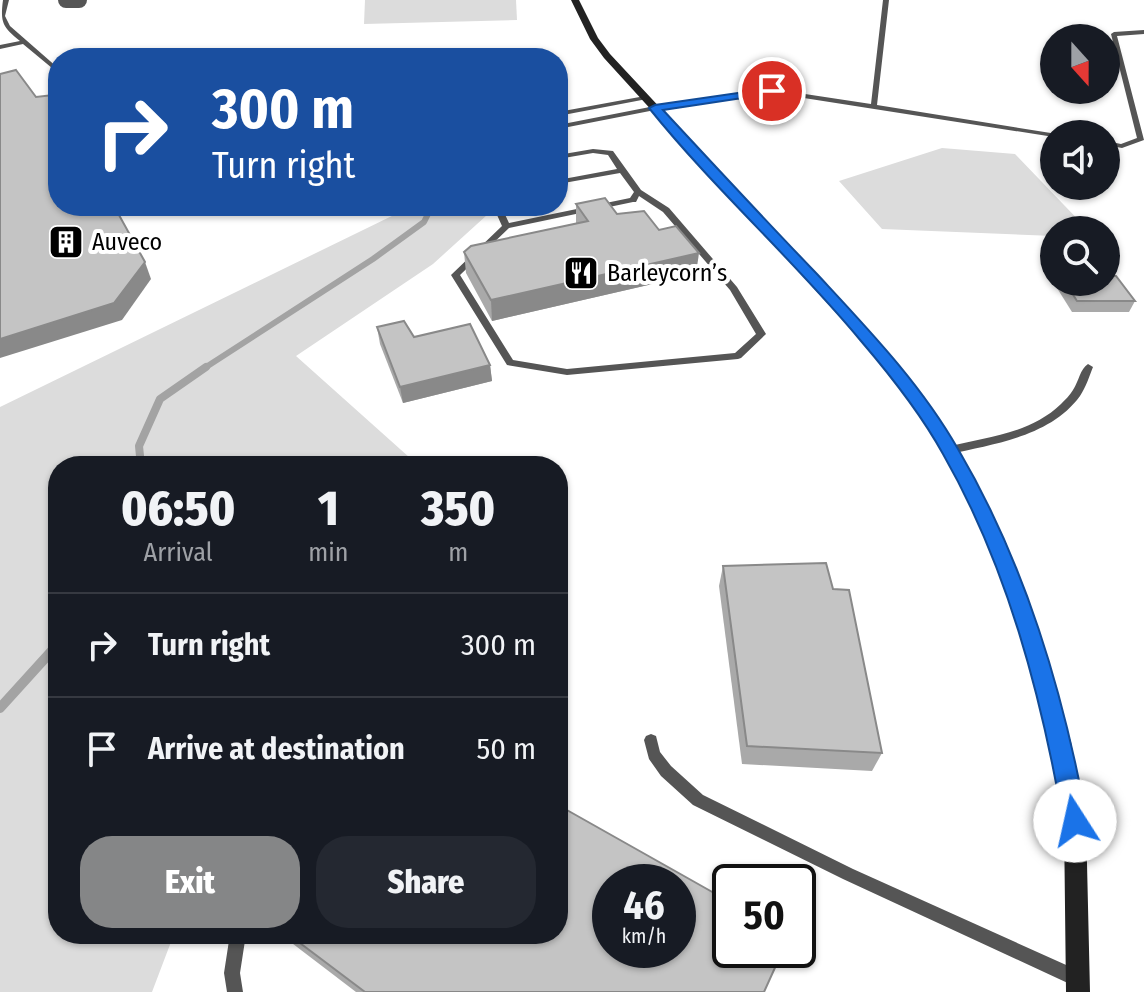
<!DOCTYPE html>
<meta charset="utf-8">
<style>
:root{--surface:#171b24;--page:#242831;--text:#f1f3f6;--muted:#9ea1a6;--line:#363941;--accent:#858687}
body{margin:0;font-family:"Fira Sans Condensed",sans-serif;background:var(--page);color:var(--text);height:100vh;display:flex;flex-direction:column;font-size:30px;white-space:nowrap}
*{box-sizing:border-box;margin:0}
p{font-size:26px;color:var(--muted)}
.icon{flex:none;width:44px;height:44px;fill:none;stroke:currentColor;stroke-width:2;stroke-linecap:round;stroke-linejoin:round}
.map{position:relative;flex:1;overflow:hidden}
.details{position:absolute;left:48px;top:456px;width:520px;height:488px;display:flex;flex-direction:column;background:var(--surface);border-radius:32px;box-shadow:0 2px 6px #0004}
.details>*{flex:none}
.banner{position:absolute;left:48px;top:48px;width:520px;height:168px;border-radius:32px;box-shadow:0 2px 6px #0004;background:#1a4fa0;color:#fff;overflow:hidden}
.needle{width:52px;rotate:159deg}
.buttons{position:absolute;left:1040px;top:24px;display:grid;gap:16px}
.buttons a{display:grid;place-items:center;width:80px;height:80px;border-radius:50%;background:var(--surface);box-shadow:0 2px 6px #0004;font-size:40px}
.speed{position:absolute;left:592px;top:864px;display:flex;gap:16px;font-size:40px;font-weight:700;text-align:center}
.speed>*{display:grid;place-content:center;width:104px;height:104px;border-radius:50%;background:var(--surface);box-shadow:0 2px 6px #0004;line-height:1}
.speed small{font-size:20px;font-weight:400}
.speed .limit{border:4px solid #111;border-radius:12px;background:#fff;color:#111}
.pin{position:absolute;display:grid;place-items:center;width:68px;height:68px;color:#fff;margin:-34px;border:4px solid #fff;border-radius:50%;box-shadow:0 2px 8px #0007}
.me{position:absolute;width:88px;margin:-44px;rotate:350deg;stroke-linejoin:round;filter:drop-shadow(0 0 6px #0008)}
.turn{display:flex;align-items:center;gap:28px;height:168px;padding:0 32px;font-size:36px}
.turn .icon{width:104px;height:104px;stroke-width:2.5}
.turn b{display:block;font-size:56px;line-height:68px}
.eta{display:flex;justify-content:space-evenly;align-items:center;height:136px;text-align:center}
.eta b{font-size:48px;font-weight:800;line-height:56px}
.primary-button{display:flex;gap:16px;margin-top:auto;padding:16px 32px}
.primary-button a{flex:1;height:92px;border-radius:32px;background:var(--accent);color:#fff;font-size:32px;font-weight:800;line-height:92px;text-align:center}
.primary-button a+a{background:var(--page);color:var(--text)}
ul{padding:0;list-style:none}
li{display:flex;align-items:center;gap:24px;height:104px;padding:0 32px;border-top:2px solid var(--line)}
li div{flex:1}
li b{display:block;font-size:30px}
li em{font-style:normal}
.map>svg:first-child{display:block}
.green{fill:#dcdcdc}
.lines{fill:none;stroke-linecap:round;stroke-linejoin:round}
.stream-far2{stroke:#a3a3a3;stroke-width:6}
.stream-far1{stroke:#a3a3a3;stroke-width:8}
.stream{stroke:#a3a3a3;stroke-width:10}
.service{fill:#555;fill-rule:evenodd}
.minor{stroke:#555;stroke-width:16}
.secondary{fill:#222;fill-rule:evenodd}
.wall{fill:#a9a9a9}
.shaded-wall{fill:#898989}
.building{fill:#c4c4c4;stroke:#898989;stroke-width:2;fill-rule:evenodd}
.route{fill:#1a73e8;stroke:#114b97;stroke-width:2}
.labels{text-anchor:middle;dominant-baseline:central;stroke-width:8;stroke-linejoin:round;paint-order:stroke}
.far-poi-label{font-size:24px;fill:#000;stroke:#fff;text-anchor:start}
</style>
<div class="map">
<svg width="1144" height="992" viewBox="0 0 1144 992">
<rect width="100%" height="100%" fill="#fff"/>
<g class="green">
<path d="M365,0h151l1,20 -153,4z"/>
<path d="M942,148l73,6 73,76h-34v6l-172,-7 -43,-48z"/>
<path d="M399,206h84l4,9 -54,49 -137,92 123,110h-361v468h116l-22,58h-152v-585l398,-194z"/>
</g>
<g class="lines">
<path class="stream-far2" d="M203,369l170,-110 51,-37 8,-16"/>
<path class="stream-far1" d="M141,466l-2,-20 21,-47 46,-32"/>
<path class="stream" d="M0,708l58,-64"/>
<g class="service">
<path d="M3,0h6l-4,16 5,10 48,42v5l-35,-29 -23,5v-4l20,-4c-17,-14 -20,-18 -17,-41z"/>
<path d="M883,0h6l-12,105 180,29h-3v3l-282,-44 -117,17 -97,19v-4l97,-19 117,-17 99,15z"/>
<path d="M1144,30v4l-27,2 27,104 -22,8 -16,-3v-4l15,3 16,-6 -26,-104 3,-2z"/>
<path d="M645,96l2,1v2l-89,17v-4z"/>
<path d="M593,149l20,2 28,39 28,18 68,79 29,47 -25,24 -3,1 -171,16 -60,-10 -56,-90 51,-49 -9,-20h8l8,17 121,-25 4,-6 -14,-19 -62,11v-4l59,-11 -9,-14 -15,-2 -35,6v-4zM639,196l24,16 67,78 26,44 -21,19 -168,16 -54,-9 -53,-85 49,-47 124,-26h3z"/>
<path d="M1088,364l5,3c-4,10 -7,20 -13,29 -29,40 -85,48 -130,58l-4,-1 -1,-3 1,-3c40,-10 84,-13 115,-43 4,-4 9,-9 12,-14 6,-9 7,-21 15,-26z"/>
<path d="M651,734l5,2 4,16 11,14 32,29 150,74 231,104 2,6 -2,6 -6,2 -6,-2 -229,-106 -150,-74 -32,-29 -12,-17 -5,-19 2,-4z"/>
<path d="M230,934h16l-6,39 3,19h-16l-3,-19z"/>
</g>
<path class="minor" d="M66,0h13"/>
<path class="secondary" d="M571,0h8l19,38 12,16 260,279 60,75 53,87 23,48 23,62 42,137 15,79 4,171h-24l-2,-171 -13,-79 -40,-137 -21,-62 -22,-47 -48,-81 -60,-76 -256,-281 -14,-19z"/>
</g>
<g class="wall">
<path d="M576,204l41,10 79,60 -204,47 -26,-48 -2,-21 112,-28z"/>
<path d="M1059,282h47l29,19 -6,11h-57l-15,-24z"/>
<path d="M377,327l37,10 76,28 2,16 -89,22 -23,-59z"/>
<path d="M723,566l159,187 -10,18 -130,-7 -23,-178z"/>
<path d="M280,934h278l206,58h-408z"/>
</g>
<g class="shaded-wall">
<path d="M699,253l-3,21 -204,47 -1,-21z"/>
<path d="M145,262l6,17 -29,41 -122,38v-19z"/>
<path d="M490,365l2,16 -89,22 -3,-16z"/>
</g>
<g class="building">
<path d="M16,70l20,27 17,-2 5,8v103h56l31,56 -31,41 -114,36v-265z"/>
<path d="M605,198l12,16 27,-3 15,19 17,-4 23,27 -208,47 -27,-48 7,-6 117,-25 -12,-17z"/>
<path d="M1106,276h10l19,25h-58l-12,-19h41z"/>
<path d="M404,321l10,16 56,-13 20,41 -90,22 -23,-60z"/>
<path d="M826,563l7,26 16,1 33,163 -135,-7 -24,-180z"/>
<path d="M558,805l172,97v48h53l-19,42h-399l-77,-58h270zM610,882h68v68h-68z"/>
</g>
<path class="route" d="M772,88h4v5l-113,17c51,55 102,110 154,164 51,55 104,110 141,175 67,114 105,242 129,372l-4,8 -8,3 -9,-3 -3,-8c-22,-127 -56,-255 -120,-367 -22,-40 -52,-78 -82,-113 -67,-81 -146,-151 -212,-233l6,-3z"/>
<defs>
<g id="building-square" transform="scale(1.8)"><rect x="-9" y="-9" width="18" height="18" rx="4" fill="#000" stroke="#fff"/><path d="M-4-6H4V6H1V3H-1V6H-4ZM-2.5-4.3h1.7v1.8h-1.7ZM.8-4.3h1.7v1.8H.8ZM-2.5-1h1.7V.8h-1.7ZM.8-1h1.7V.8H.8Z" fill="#fff"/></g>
<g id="restaurant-square" transform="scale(1.8)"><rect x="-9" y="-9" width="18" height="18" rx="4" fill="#000" stroke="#fff"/><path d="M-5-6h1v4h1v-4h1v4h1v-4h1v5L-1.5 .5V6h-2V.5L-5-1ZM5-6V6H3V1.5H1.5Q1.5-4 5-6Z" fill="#fff"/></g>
</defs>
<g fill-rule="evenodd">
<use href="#building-square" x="66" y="242"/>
<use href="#restaurant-square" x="581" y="273"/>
</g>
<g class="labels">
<g class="far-poi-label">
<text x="92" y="242">Auveco</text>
<text x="607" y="273">Barleycorn’s</text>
</g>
</g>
</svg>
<div class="buttons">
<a><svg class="needle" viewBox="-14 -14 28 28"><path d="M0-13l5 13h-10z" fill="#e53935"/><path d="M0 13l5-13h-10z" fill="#9ea1a6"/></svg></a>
<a><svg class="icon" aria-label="sound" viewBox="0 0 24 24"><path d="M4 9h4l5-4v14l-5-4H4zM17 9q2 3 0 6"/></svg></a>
<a><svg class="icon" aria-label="search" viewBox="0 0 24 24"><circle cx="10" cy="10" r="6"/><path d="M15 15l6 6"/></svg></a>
</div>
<div class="speed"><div>46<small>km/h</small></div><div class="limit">50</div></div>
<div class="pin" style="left:772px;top:91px;background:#d93025"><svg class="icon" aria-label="arrive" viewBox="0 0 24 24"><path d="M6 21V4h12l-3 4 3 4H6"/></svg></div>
<svg class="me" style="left:1075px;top:821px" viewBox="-20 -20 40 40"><circle r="19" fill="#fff"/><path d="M0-13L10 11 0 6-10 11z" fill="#1a73e8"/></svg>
<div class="banner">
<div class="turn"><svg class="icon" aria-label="right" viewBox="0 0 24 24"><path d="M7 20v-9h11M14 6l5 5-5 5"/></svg><div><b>300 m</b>Turn right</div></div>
</div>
<section class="details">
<div class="eta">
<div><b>06:50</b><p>Arrival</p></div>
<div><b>1</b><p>min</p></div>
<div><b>350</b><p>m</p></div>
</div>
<ul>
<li><svg class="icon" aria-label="right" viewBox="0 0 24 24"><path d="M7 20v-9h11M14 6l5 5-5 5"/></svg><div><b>Turn right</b></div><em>300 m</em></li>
<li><svg class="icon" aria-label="arrive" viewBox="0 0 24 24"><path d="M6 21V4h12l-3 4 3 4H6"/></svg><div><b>Arrive at destination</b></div><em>50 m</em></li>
</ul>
<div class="primary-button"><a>Exit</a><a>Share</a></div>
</section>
</div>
